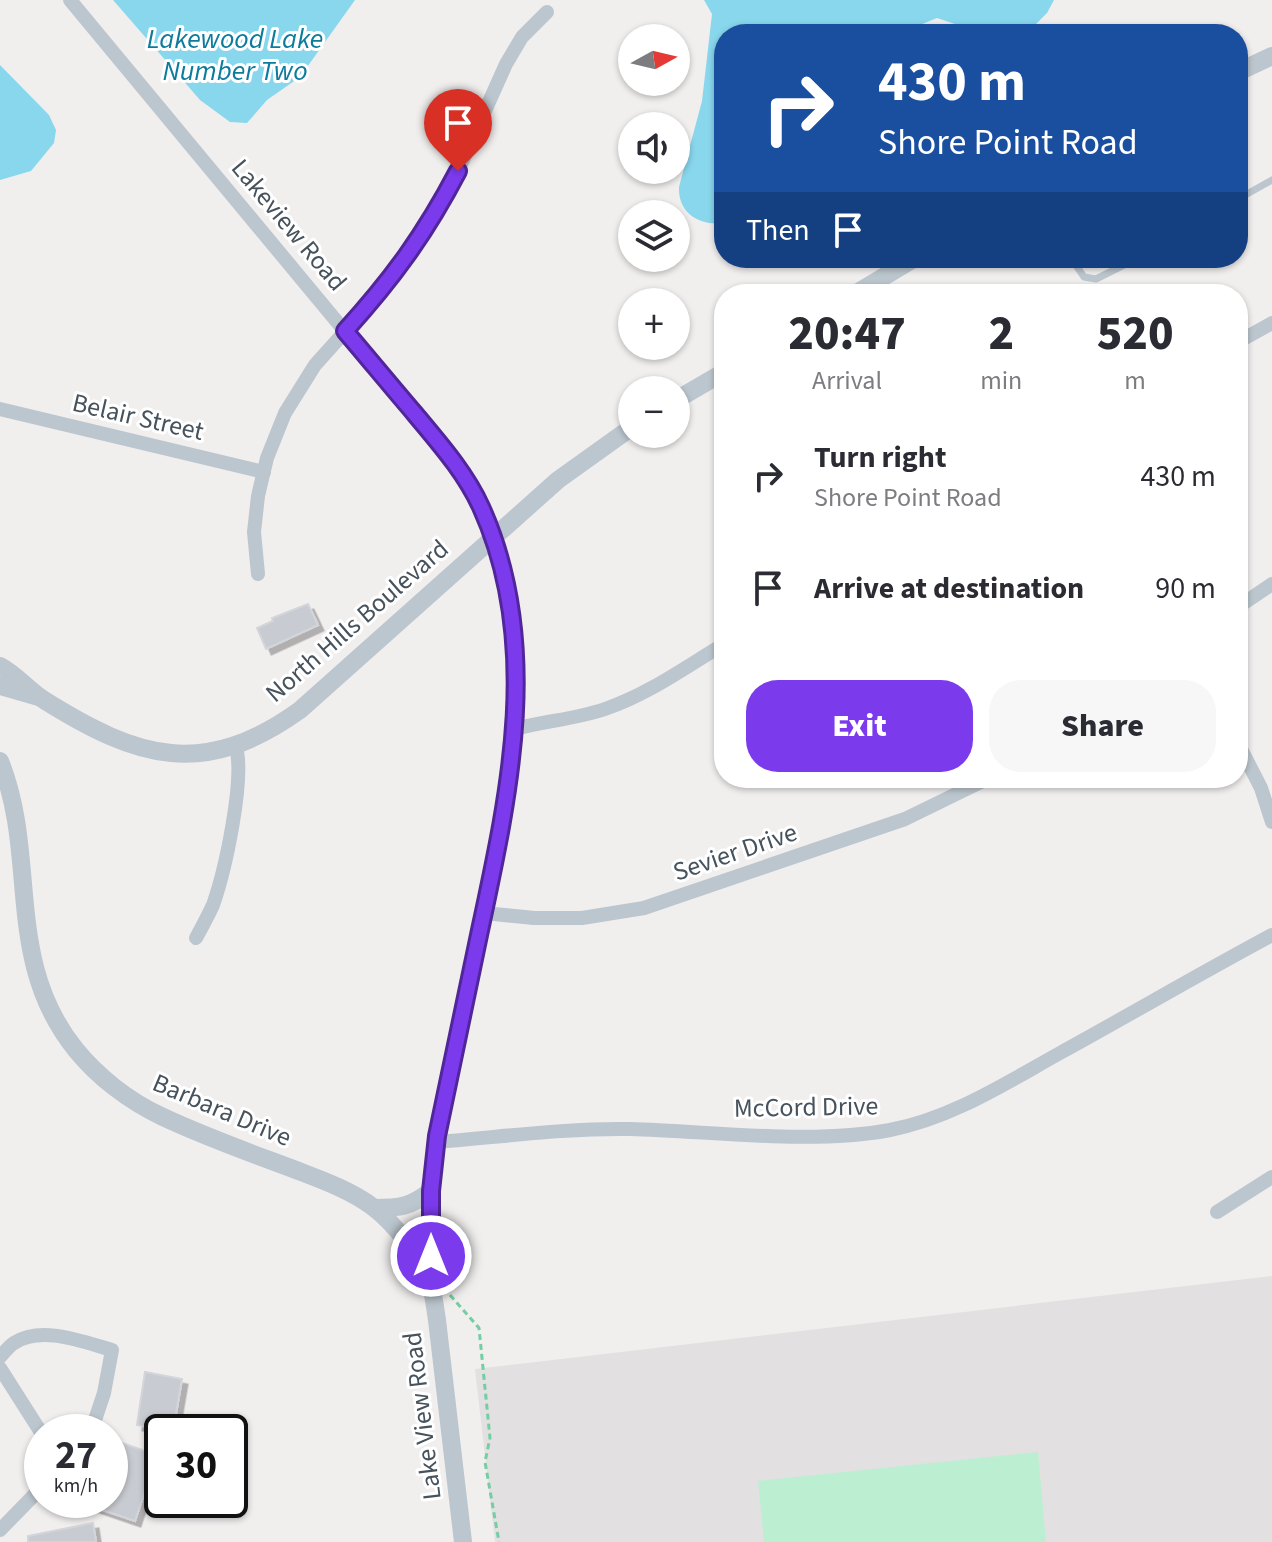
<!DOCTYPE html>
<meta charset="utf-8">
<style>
:root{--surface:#fff;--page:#f7f7f7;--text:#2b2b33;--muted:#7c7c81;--accent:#7c3aed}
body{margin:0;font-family:"Source Sans 3",sans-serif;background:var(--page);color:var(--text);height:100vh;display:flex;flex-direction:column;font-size:30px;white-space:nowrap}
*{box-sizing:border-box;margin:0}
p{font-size:26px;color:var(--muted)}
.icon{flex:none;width:44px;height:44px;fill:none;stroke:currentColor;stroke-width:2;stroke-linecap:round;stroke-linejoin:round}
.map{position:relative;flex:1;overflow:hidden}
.drawer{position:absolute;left:714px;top:284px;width:534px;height:504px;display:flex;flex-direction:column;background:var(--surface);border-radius:32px;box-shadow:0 2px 6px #0004}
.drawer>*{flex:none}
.hud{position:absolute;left:714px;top:24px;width:534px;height:244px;border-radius:32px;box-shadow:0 2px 6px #0004;background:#1a4fa0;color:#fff;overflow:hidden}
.needle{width:52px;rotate:82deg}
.fabs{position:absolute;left:618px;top:24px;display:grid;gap:16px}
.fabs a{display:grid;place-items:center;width:72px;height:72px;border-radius:50%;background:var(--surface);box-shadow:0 2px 6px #0004;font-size:40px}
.speed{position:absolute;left:24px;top:1414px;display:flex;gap:16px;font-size:40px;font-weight:700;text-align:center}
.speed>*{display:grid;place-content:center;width:104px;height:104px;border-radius:50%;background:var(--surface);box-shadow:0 2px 6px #0004;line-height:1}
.speed small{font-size:20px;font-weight:400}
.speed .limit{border:4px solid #111;border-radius:12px;background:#fff;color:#111}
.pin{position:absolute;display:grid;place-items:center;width:68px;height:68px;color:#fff;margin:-82px -34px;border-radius:50% 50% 50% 0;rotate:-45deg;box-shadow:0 0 8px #0007}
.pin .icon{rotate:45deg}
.me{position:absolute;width:88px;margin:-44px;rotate:0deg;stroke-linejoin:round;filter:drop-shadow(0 0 6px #0008)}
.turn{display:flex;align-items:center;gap:28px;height:168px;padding:0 32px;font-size:36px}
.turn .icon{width:104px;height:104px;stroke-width:2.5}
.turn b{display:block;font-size:56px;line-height:68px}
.then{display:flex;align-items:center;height:76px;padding:0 32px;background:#0003;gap:16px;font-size:30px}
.eta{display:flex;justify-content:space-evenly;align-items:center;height:136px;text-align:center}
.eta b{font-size:48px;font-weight:800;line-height:56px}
.primary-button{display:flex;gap:16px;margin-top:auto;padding:16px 32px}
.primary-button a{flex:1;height:92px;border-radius:32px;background:var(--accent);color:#fff;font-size:32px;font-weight:800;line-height:92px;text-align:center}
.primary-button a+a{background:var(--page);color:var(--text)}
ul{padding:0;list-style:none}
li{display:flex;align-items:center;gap:24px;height:112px;padding:0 32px}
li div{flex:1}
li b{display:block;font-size:30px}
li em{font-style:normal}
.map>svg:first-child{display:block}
.education{fill:#e2e0e0}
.green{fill:#bcefd1}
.water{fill:#89d7ed}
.building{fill:#c8cbd1;stroke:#d2d5da;stroke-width:2;filter:url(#shadow)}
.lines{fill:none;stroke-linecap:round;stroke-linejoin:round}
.path{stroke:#74cea3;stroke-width:3;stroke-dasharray:6 4;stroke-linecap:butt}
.service{stroke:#bcc6ce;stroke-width:7}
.minor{stroke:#bcc6ce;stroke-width:14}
.tertiary{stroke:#bcc6ce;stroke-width:18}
.route-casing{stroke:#51269a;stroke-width:20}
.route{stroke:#7c3aed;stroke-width:14}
.labels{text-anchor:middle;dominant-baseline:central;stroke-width:6;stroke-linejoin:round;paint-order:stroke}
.street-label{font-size:26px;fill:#46525c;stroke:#fff}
.water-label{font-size:28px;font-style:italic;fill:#0c7b9c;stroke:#fff}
</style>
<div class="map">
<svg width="1272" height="1542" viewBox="0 0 1272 1542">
<defs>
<filter id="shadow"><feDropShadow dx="5.5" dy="5.5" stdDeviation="0" flood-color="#0004"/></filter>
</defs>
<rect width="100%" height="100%" fill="#f1eeee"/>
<path class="education" d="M1272,1276v266h-777l-20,-173z"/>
<path class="green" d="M1038,1452l8,90h-282l-6,-61z"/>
<g class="water">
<path d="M113,0h242l-55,77 -33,23 -20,23 -17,-1 -30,-22z"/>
<path d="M704,0h350l-7,13 -21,21h-41l-48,-16 -27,11 -5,5h-181v189c-24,3 -46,-9 -45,-36l23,-86 10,-87z"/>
<path d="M0,65l49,50 7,15 -2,13 -23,28 -31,9z"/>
</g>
<g class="building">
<path d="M308,604l10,21 -52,24 -9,-21 16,-7 -1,-3z"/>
<path d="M145,1372l37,7 -9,52 -36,-6z"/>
<path d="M122,1443l35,12 -22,66 -56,-19 1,-2h30v-21z"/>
<path d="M93,1523l3,19h-68v-6z"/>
</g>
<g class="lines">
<path class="path" d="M450,1295l29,33 11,110 -5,24 14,80"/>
<g class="service">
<path d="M1238,199l34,-19"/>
<path d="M1071,258l13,19 12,2 42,-21"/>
</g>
<g class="minor">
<path d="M70,0l385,464c64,99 67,216 53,331l-71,341 -6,55 -1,88"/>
<path d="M1238,342l34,-19"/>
<path d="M0,409l264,63"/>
<path d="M258,574l-4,-42 4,-36 9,-38 18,-45 30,-48 62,-69 46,-61 35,-64 48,-107 16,-27 25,-25"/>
<path d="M1238,607l34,-23"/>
<path d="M515,729c30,-8 61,-10 90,-20 42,-14 81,-42 119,-65"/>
<path d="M1238,743l23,45 11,34"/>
<path d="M484,913l50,5h48l62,-10 261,-89 84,-41"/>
<path d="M196,938c6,-11 12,-22 17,-33 12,-34 32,-125 23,-158"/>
<path d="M437,1142c64,-5 128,-14 193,-13 81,2 181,16 260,1 62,-12 116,-47 170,-77 71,-39 141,-80 212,-118"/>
<path d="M1217,1212l55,-35"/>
<path d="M0,1357c4,-4 9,-11 14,-14 28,-18 69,-1 98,7l-8,43 -13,39"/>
<path d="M0,1368l42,66"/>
<path d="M0,1530l42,-43"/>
</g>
<g class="tertiary">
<path d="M1238,72l34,-16"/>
<path d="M855,294l60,-36"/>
<path d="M676,400l48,-28"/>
<path d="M0,666c17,9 28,24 44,34 94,59 160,79 256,10l258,-230 74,-53"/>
<path d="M0,686l39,11"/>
<path d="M0,761c39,97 3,199 76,289 22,27 53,51 85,66 44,21 90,37 135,54 26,10 54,20 77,37 23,18 47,49 57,77 4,11 5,24 7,36l26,222"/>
<path d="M374,1208c26,0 36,-1 57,-17"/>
</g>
</g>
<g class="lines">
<g class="route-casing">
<path id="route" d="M431,1256v-65l6,-55c14,-67 28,-134 42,-201 30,-140 64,-291 2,-428 -16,-35 -42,-64 -66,-93 -24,-28 -47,-56 -70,-83 48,-53 80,-97 113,-160"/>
</g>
<use href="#route" class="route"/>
</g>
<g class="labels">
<g class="street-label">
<text transform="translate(289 225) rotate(50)">Lakeview Road</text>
<text transform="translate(138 417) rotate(13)">Belair Street</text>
<text transform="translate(357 621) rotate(-41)">North Hills Boulevard</text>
<text transform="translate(735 852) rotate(-19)">Sevier Drive</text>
<text transform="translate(806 1107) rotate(-1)">McCord Drive</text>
<text transform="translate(222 1110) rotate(23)">Barbara Drive</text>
<text transform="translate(422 1416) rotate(-97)">Lake View Road</text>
</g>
<g class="water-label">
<text x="235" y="39">Lakewood Lake<tspan x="235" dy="32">Number Two</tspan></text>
</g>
</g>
</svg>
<div class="fabs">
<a><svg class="needle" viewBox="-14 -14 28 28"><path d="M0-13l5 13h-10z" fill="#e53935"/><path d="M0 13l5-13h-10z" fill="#7c7c81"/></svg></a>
<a><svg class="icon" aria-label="sound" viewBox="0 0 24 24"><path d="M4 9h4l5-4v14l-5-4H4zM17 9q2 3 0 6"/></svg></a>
<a><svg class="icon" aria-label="layers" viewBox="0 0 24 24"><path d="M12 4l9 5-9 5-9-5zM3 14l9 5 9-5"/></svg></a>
<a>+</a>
<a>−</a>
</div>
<div class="speed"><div>27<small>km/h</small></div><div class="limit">30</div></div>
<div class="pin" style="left:458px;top:171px;background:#d93025"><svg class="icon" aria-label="arrive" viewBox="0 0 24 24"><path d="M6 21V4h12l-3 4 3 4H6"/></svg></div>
<svg class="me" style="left:431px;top:1256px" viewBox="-20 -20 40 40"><circle r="17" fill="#7c3aed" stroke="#fff" stroke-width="3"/><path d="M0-11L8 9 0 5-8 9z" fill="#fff"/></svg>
<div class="hud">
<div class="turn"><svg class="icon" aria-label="right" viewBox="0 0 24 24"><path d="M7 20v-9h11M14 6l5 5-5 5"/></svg><div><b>430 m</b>Shore Point Road</div></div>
<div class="then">Then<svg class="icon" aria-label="arrive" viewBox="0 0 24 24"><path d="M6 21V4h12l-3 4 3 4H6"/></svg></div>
</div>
<section class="drawer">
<div class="eta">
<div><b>20:47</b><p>Arrival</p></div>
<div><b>2</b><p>min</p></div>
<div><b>520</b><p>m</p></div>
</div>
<ul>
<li><svg class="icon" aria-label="right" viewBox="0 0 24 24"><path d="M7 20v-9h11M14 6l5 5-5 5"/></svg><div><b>Turn right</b><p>Shore Point Road</p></div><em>430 m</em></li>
<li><svg class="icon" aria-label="arrive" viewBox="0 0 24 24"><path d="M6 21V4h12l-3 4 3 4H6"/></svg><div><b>Arrive at destination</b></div><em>90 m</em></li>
</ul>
<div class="primary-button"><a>Exit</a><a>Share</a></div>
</section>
</div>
